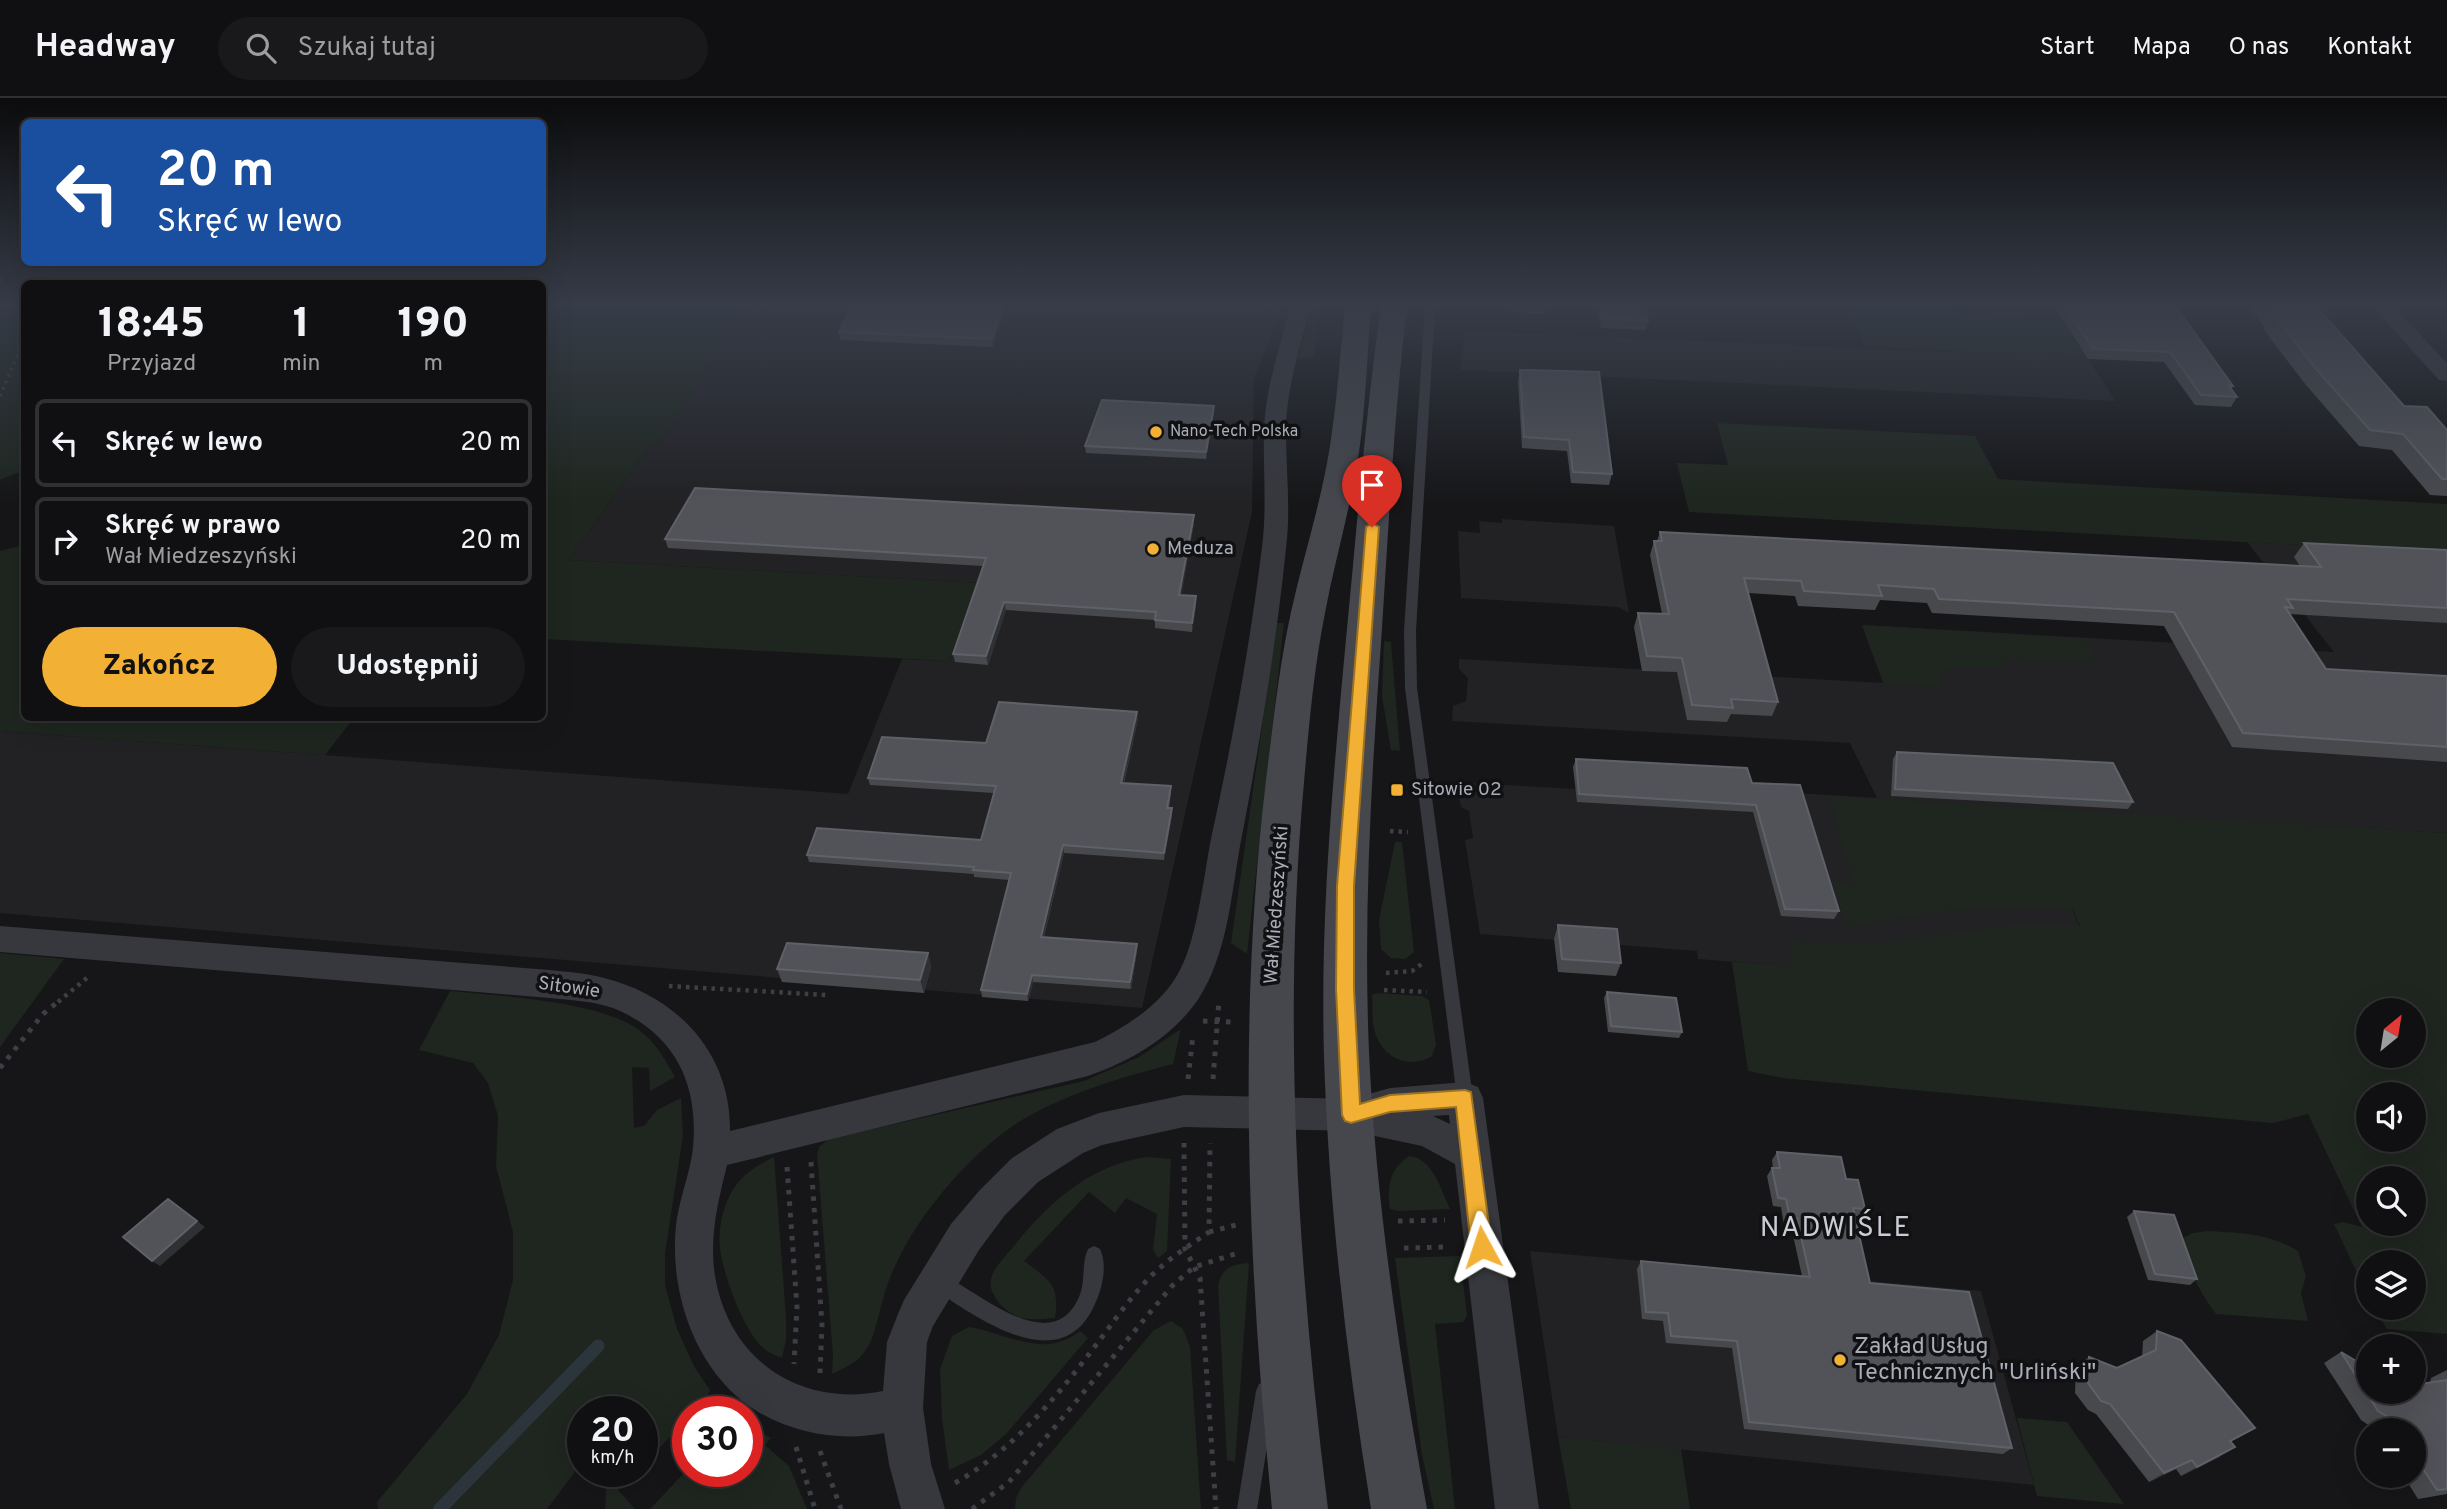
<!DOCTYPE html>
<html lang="pl">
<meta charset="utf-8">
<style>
:root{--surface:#101012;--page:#19191b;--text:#f1f3f6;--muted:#9c9d9f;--line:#303032;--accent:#f2b134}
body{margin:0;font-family:Overpass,sans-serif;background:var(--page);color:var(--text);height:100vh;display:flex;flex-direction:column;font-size:26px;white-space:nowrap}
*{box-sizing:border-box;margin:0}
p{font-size:23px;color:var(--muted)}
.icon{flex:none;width:38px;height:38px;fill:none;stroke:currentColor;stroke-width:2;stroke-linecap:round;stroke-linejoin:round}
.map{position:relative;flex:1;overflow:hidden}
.panel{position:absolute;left:21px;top:182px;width:525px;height:441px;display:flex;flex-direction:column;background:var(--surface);border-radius:10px;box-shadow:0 7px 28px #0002,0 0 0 2px var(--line)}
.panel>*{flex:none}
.guide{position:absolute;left:21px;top:21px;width:525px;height:147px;border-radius:10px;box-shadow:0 7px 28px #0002,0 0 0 2px var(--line);background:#1a4fa0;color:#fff;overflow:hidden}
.needle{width:46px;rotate:30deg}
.fabs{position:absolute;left:2356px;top:900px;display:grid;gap:14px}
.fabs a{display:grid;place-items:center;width:70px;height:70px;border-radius:50%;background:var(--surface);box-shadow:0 7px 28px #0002,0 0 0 2px var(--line);font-size:35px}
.speed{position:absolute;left:567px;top:1298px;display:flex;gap:14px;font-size:35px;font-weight:700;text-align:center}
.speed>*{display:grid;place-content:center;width:91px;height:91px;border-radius:50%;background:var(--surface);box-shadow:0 7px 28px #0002,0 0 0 2px var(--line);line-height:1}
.speed small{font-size:18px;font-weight:400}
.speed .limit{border:10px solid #d22;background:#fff;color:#111}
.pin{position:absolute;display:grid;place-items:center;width:60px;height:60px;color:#fff;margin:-72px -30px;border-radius:50% 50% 50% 0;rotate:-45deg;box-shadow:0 0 7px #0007}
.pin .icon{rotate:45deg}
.me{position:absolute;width:77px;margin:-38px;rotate:355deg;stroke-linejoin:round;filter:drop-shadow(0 0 5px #0008)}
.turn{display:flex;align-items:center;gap:24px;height:147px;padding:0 21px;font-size:32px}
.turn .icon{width:91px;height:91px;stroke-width:2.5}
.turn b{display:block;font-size:49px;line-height:60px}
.eta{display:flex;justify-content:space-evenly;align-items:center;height:119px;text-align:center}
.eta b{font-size:42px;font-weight:800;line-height:49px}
.primary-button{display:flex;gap:14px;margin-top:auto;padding:14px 21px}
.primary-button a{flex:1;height:80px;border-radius:42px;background:var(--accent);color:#111;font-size:28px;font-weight:800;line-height:80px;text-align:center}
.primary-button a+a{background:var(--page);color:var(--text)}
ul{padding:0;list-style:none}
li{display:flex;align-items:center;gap:21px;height:88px;margin:0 14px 10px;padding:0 7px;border:4px solid var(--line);border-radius:10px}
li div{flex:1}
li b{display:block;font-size:26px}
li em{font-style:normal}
header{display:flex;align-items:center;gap:42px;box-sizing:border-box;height:98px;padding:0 35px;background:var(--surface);border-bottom:2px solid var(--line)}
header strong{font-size:33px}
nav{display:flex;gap:38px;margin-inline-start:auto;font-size:24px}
.search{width:490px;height:63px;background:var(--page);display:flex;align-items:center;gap:18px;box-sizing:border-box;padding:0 24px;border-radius:38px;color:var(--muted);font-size:26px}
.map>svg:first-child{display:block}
.built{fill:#222225}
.green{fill:#1e261f;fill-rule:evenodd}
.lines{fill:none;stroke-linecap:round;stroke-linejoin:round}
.stream{stroke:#2c353c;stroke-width:13}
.path-far2{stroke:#3d3f44;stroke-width:3.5;stroke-dasharray:2.5 4.5;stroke-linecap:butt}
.path-far1{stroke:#3d3f44;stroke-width:4.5;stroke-dasharray:3.5 5;stroke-linecap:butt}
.path{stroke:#3d3f44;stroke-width:5;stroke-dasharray:4.5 7;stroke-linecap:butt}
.lane{fill:#37383d;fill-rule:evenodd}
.street{fill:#37383d;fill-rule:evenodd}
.secondary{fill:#45474d;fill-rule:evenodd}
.wall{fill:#47494d}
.shaded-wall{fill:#2f3033}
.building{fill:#525359;stroke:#5f6168;stroke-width:2}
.route{fill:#f2b134;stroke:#9d7322;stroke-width:2}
.poi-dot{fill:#f2b134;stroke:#111113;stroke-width:2.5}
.labels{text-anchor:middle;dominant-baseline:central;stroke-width:7;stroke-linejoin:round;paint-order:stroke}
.far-poi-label{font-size:16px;fill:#a8adb8;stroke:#111113;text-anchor:start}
.poi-label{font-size:19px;fill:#a8adb8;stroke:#111113;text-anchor:start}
.street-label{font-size:19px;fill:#a8adb8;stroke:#111113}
.near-poi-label{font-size:23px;fill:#a8adb8;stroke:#111113;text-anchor:start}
.near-quarter-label{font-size:28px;letter-spacing:2px;fill:#c9ccd4;stroke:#111113}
</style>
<header>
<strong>Headway</strong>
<div class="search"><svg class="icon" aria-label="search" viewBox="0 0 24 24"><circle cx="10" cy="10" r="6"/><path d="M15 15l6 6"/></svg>Szukaj tutaj</div>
<nav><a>Start</a><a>Mapa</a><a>O nas</a><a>Kontakt</a></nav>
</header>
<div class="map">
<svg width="2447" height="1411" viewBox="0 0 2447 1411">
<rect width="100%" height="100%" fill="#161618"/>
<g class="built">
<path d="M748,209h534l-28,72 -2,133 -110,496 -1142,-95v-182l848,63 54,-135 47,2 28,-78 -408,-23 83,-118h8z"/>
<path d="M1465,233l622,27 29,43 -656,-31z"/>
<path d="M1502,421l112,7 15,87 -11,-6 -157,-9 -3,-67 22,2 -1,-12 23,2z"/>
<path d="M2247,444l200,11v280l-419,-24 80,182 -410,-32 -1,-8 -217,-17 -15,-94 8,-2 -4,-27 -8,-4 -5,-25 254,15 87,-4 80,5 -27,-55 -398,-22 1,-15 13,-5 2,-23 -9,-9v-10l424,24 -21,-58 472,27z"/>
<path d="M1530,1153l451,40 53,194 -476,-48z"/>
</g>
<g class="green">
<path d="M0,209h24v163l-24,10z"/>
<path d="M542,209h206l-88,135h-8l-83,118 408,23 -28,78 -406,-22z"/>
<path d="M1313,209h10l-5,14 -4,36 -17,3z"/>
<path d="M1848,209h106l5,9 104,4 24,38 -223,-11z"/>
<path d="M1717,325l258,13 23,43 449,25v49l-758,-41 -12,-49 51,2z"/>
<path d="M24,447v173h330l-29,37 -325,-24v-180z"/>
<path d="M1277,525h7l-37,331 -16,-11z"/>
<path d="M1862,527l222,14 14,25 -86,-6 -15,10 -47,-1 -10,7v13l-56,-3z"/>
<path d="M1384,543l7,1 9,109 -9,-1 -9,-54z"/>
<path d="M1829,698l618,37v501l-60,-5 -14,-22h40v-45h-45v34l-34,-72 9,-2 19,5 -54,-113 -35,9 -491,-45 -34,-7 -16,-109 61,4 -5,-27 38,6 44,-1 136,-18h74l-7,-16 -105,-1 -52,6 -69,13 -14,-45h20zM2368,912h45v45h-45zM2368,996h45v45h-45zM2368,1080h45v45h-45z"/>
<path d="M1395,744h7l12,110 -9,7 -14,-1 -10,-9 -2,-29z"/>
<path d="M0,855l64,6 -64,88z"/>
<path d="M450,893c49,5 150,10 189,39 17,13 26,29 36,47l-25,14 -1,-23 -17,-1 2,61 10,-2 13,-16 24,-12 2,37 -18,119v31l12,44 18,39 15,22 -6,13 -10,9h-6v7l-46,46v-53h-59v49l-36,48h-169l-1,-7 90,-108 32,-59 14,-55v-48l-17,-66 2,-50 -10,-33 -15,-20 -54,-13z"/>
<path d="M1377,895l45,3 7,4 7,44 -4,12c-27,16 -55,-2 -59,-33 -1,-9 0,-19 -1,-28z"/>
<path d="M1181,931l-8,35c-50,13 -99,27 -144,52 -48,26 -101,87 -126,134 -8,15 -16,33 -20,49 -7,23 -8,46 -27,62 -7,5 -16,9 -24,13l1,-18 -16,-203 3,-7 9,-7 255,-58 55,-24z"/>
<path d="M1409,1058c24,2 32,34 41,53l-52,2 -8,-2c-3,-23 -1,-39 19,-53z"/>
<path d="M774,1059l12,160v23l-4,18c-4,-2 -11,-4 -15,-7 -22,-15 -44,-76 -47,-103 -2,-17 2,-37 10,-53 9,-19 26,-29 44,-38z"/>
<path d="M1147,1059l24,2 -4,92 -9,7 -5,-8 4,-36 -31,-16 -11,15 -26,-21 -65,69c25,19 36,23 31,57 -22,2 -38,4 -54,-13 -22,-25 -5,-37 12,-58 35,-44 77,-82 134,-90z"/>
<path d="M2207,1133c33,2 62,2 91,20l8,25 -5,17 7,28 -92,-7c-17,-23 -30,-47 -34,-76l11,-5z"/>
<path d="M1460,1158l7,60 -4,6 -28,2 20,185h-21l-12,-54 -27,-197z"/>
<path d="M1249,1165l-14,199 -8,-2 -9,-175c4,-17 14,-21 31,-22z"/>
<path d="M1171,1223l12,8 7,18 11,162h-186l1,-11 5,-10 133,-158z"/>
<path d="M969,1229c38,6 75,33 111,4l8,7 -81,95 -26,22 -32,15 -7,-52 -2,-49 12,-33z"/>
<path d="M2017,1320l50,4 57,82 -87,-8z"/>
<path d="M747,1326l24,14 -6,7 24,21 18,43h-157l38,-40v3h59z"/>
<path d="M1558,1339l123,12 9,60h-119z"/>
<path d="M607,1374h29l-18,18 17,19h-30z"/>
</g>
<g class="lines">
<path class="stream" d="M440,1411l158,-163"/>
<path class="path-far2" d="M0,298l24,-56"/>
<g class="path-far1">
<path d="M1390,733l18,1"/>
<path d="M1386,875l26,-2 11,-8"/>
<path d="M669,888l157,9"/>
<path d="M1384,892l43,2"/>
<path d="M58,904l30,-25"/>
</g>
<g class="path">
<path d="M1203,923l29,1"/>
<path d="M0,970l43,-54 17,-14"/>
<path d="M1188,981l5,-44"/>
<path d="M1213,981l6,-79"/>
<path d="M1184,1045l1,106 15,29 16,231"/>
<path d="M811,1064l11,163 -2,48"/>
<path d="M787,1069l10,140 -3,57"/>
<path d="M1398,1123l47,-1"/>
<path d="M1209,1134l27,-7"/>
<path d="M1404,1150l44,-1"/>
<path d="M796,1349l19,62"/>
<path d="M820,1353l21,58"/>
<path d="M955,1385c59,-34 100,-84 141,-138 18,-24 36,-50 57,-71 17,-16 37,-29 56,-42l1,-89"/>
<path d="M972,1411l37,-27 163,-196 22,-19 44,-14"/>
</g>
<g class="lane">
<path d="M1425,209h10l-19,324 1,57 56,410 -2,5 -6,2 -6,-2 -2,-5 -52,-410 -1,-57z"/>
<path d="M1094,1148l6,3c8,17 2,41 -6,57 -34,74 -119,10 -162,-18l-2,-6 2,-6 7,-3c36,15 112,88 140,24 7,-16 2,-33 9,-48z"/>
<path d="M1266,1283l7,3 3,7 -19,118h-20l19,-118 3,-7z"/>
</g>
<g class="street">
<path d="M1290,209h20c-10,41 -24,82 -24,125 0,39 5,77 0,116 -10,99 -27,200 -46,298 -9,51 -13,108 -41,152 -26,39 -68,63 -111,78l-361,89c-9,37 -18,72 -12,111 14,84 85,132 168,115l4,-49 11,-28 6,-14 47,-76 28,-33 33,-33 45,-29 42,-16 85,-18 167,4 39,-11 75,-6 13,5 5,11 56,411h-44l-40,-345 -33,-18 -71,-15 -167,-4 -82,18 -19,8 -45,29 -33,33 -26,35 -46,76 -6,16 -4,66 8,56 14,45h-44l-12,-45 -5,-31c-44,9 -94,0 -132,-25 -57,-38 -83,-116 -76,-183 3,-26 14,-51 17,-77 6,-64 -18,-115 -80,-140 -20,-7 -43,-8 -63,-10l-550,-46v-26l550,44c18,2 36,3 54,8 73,18 127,75 126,153l365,-89c34,-17 69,-39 86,-74 16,-31 23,-93 30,-129 21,-96 39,-194 51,-292 5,-39 1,-77 2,-116 1,-42 16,-83 26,-124zM1449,1017l1,9 -17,-8z"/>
<path d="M2373,209h21l53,56v18l-8,-1z"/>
</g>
<g class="secondary">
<path d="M1345,209h26c-4,48 -5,97 -12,145 -8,55 -24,107 -34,161 -11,55 -16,112 -21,169 -22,243 -6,485 24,727h-56c-24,-243 -35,-486 -6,-729 7,-56 13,-113 25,-168 12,-54 29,-106 38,-160 8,-48 11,-97 16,-145z"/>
<path d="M1381,209h26c-13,107 -18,214 -25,321 -10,141 -19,282 -13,424 7,153 31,306 58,457h-56c-24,-150 -42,-300 -47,-452 -4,-140 9,-279 22,-418 11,-111 19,-222 35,-332z"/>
</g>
</g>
<g class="wall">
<path d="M851,209h156l-14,40 -153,-7 -1,-8z"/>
<path d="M1511,209h36l-2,7 -34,-2z"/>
<path d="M1598,209h47l3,14 -2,9 -45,-2z"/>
<path d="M2055,209h121l57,79 -2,4 6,7 -6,10 -36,-2 -31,-43 -76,-3z"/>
<path d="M2250,209h67l87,99 43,24v66l-17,-1 -38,-45 -33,-4 -53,-61 -43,-56 1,-2 -14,-19z"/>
<path d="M1520,272l92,104 -3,11 -38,-2 -4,-32 -45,-3 -4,-67z"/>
<path d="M1214,314l-8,47 -120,-6 -1,-7z"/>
<path d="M1194,417v8l-13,72 15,1v9l-4,27 -37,-4v-8l-149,-10 -18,55 -33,-3 -2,-8 30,-88 -315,-18 -3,-9z"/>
<path d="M1660,434l640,34 -6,-9 10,-14 143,7v73l-158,-9 37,55 121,7v86l-215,-15 -68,-121 -232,-13 -5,-10 -47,-3 -5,10 -77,-4 -3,-10 -47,-3 30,109 -6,14 -41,-2 -4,8 -40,-2 -10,-48 -35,-1 -8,-44 4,-14 24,1 -12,-59 4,-14h3z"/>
<path d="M1138,621l-14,64 47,3v7l-2,15h3v7l-8,45 -100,-7 -20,84 93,7v7l-6,38 -98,-7 -5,19 -46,-4 -1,-7 28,-110 -35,-3v-3l-165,-12 -2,-7 174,-15 13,-47 -124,-8 -2,-7 118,-35z"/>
<path d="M1897,654l236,50 -5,7 -237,-13 2,-37z"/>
<path d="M1576,661l176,24 87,128 -5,8 -53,-3 -28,-104 -176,-10 -4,-35z"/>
<path d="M1558,827l63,38 -5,13 -58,-4 -4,-33z"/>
<path d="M928,855l3,14 -7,26 -142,-11 -5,-13z"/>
<path d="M1607,894l75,40 -3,6 -71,-6 -4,-34z"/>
<path d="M1777,1054l69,27 19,30 -6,7h-4l15,67 142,165 -9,6 -259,-25 -12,-81 -66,-5 -3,-22 -21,-2 -5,-50 4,-8 161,15 -11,-50 -7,-1 -3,-18 -8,-1 -6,-30 5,-8h1l-1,-8z"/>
<path d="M2134,1113l63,68 -7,6 -42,-5 -21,-63z"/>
<path d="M2157,1233l73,111 -11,15 -38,19 -5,-7 -27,13 -53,-68 -8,-4 -13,-17 1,-26 13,-10 28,11 25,-11 1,-16z"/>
<path d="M2341,1254l27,39 62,-8 1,-5 16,-8v124l-29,5 -15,-24h10v-45h-40l-3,-4 -9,-6 -37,-57z"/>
</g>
<g class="shaded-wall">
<path d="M1003,209h4l-14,40 -1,-8z"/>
<path d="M1214,308v6l-8,47v-7z"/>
<path d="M1194,417v8l-14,81 -1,-9z"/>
<path d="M1196,498v9l-4,27v-9z"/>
<path d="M1004,504l2,8 -18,55 -2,-9z"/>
<path d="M1137,614l1,7 -16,71 -1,-7z"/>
<path d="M1172,710v7l-8,45v-7z"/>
<path d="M1063,747l1,8 -22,91 -1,-7z"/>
<path d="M1137,846v7l-6,38 -1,-7z"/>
<path d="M928,855l3,14 -7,26 -4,-13z"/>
<path d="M1032,877l1,7 -5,19 -1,-7z"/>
<path d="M197,1123l8,6 -45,39 -8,-5z"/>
<path d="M2235,1349l-16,10 -38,19 16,-9z"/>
<path d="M2192,1362l-16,9 -27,13 15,-9z"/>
</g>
<g class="building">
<path d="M851,209h152l-11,32 -153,-7z"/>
<path d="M1601,209h44l3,14 -45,-2z"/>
<path d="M2065,209h111l57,79h-4l8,11 -36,-2 -31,-43 -77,-3z"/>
<path d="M2270,209h47l87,99 23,1 20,23v49h-5l-39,-45 -33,-4 -53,-60 -44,-56h2z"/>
<path d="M1520,272l79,2 13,102 -39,-2 -4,-32 -45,-3z"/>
<path d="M1102,302l112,6 -8,46 -121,-6z"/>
<path d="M695,390l499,27 -15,80 17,1 -4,27 -37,-3 1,-8 -152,-10 -18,54 -33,-2 33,-96 -321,-19z"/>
<path d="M1660,434l661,35 -17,-24 143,7v58l-160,-9 6,9 -8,-1 41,62 121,7v71l-204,-14 -69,-121 -235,-13 -5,-10 -56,-4 4,11 -78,-5 -3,-10 -57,-3 34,124 -47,-3 2,9 -41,-3 -10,-47 -35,-2 -9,-43 31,1 -15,-73h8z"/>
<path d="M999,604l138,10 -16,71 50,3 -4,22h5l-8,45 -101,-8 -22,92 96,7 -7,38 -98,-7 -5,19 -46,-4 30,-117 -38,-3 1,-3 -167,-12 10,-27 164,12 15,-54 -128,-8 14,-41 104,6z"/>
<path d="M1897,654l216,11 20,39 -238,-13z"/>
<path d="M1576,661l171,9 5,15 48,2 39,126 -54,-2 -29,-104 -177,-11z"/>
<path d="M1558,827l59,4 4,34 -59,-4z"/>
<path d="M787,845l141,10 -8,27 -143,-11z"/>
<path d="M1607,894l69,6 6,34 -71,-6z"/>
<path d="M1777,1054l64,5 5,22 12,1 7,29 -12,-1 17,75 99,9 43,156 -263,-26 -12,-81 -66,-5 -3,-23 -22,-1 -5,-51 169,16 -13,-59h-7l-4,-19 -8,-1 -6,-30h8z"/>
<path d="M168,1101l29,22 -45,40 -29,-24z"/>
<path d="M2134,1113l40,4 23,64 -42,-5z"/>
<path d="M2157,1233l24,9 74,88 -25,13 5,6 -38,20 -5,-7 -28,13 -54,-69 -9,-3 -13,-18 1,-26 28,11 39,-18z"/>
<path d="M2341,1254l27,16v23h45v-6l34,-5v-1v110l-10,1 -24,-36v-24h-16l-9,-13 -10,-6z"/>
</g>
<linearGradient id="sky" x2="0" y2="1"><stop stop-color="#0c0c0d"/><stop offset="0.51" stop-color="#363c48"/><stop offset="1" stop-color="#363c48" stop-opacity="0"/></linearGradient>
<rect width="2447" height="406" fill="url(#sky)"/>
<path class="route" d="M1372,425l7,4 -25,359v103l6,115 30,-9 75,-5 6,2 21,155 -3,7 -7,3 -8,-3 -3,-7 -15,-140 -66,5 -39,11 -6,-2 -3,-6 -6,-126 1,-103 29,-359z"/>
<g class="poi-dot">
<circle cx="1156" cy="334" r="7"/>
<circle cx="1153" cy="451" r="7"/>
<rect x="1390" y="685" width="14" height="14" rx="3.5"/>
<circle cx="1840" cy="1262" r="7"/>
</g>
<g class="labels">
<g class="far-poi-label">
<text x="1170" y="334">Nano-Tech Polska</text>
</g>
<g class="poi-label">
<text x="1167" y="451">Meduza</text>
<text x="1411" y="692">Sitowie 02</text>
</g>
<g class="street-label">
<text transform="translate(1277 807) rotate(-86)">Wał Miedzeszyński</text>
<text transform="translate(569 890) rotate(8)">Sitowie</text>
</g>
<g class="near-poi-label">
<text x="1854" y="1249">Zakład Usług<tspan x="1854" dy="26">Technicznych "Urliński"</tspan></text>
</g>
<g class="near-quarter-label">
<text x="1836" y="1131">NADWIŚLE</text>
</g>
</g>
</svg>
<div class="fabs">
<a><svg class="needle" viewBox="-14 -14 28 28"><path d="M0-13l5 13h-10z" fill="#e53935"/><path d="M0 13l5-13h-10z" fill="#9c9d9f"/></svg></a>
<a><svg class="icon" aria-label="sound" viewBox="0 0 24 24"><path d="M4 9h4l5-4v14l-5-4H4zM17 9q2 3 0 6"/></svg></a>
<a><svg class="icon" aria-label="search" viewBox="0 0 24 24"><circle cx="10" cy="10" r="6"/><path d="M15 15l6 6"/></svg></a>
<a><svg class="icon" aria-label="layers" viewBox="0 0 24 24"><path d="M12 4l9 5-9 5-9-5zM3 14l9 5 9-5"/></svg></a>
<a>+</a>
<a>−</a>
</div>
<div class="speed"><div>20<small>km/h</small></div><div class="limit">30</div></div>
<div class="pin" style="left:1372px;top:429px;background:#d93025"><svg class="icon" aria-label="arrive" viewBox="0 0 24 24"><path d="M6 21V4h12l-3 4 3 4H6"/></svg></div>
<svg class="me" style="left:1482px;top:1149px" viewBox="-20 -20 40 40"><path d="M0-17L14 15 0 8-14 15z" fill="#f2b134" stroke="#fff" stroke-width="4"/></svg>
<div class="guide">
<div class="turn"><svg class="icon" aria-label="left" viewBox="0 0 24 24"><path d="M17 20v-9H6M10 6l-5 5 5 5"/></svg><div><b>20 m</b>Skręć w lewo</div></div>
</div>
<section class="panel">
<div class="eta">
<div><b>18:45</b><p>Przyjazd</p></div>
<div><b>1</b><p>min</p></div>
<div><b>190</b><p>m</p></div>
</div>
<ul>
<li><svg class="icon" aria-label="left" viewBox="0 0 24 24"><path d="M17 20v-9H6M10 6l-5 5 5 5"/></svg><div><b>Skręć w lewo</b></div><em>20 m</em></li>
<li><svg class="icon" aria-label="right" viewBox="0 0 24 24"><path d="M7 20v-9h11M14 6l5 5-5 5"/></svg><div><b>Skręć w prawo</b><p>Wał Miedzeszyński</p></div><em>20 m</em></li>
</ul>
<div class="primary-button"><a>Zakończ</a><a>Udostępnij</a></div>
</section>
</div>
